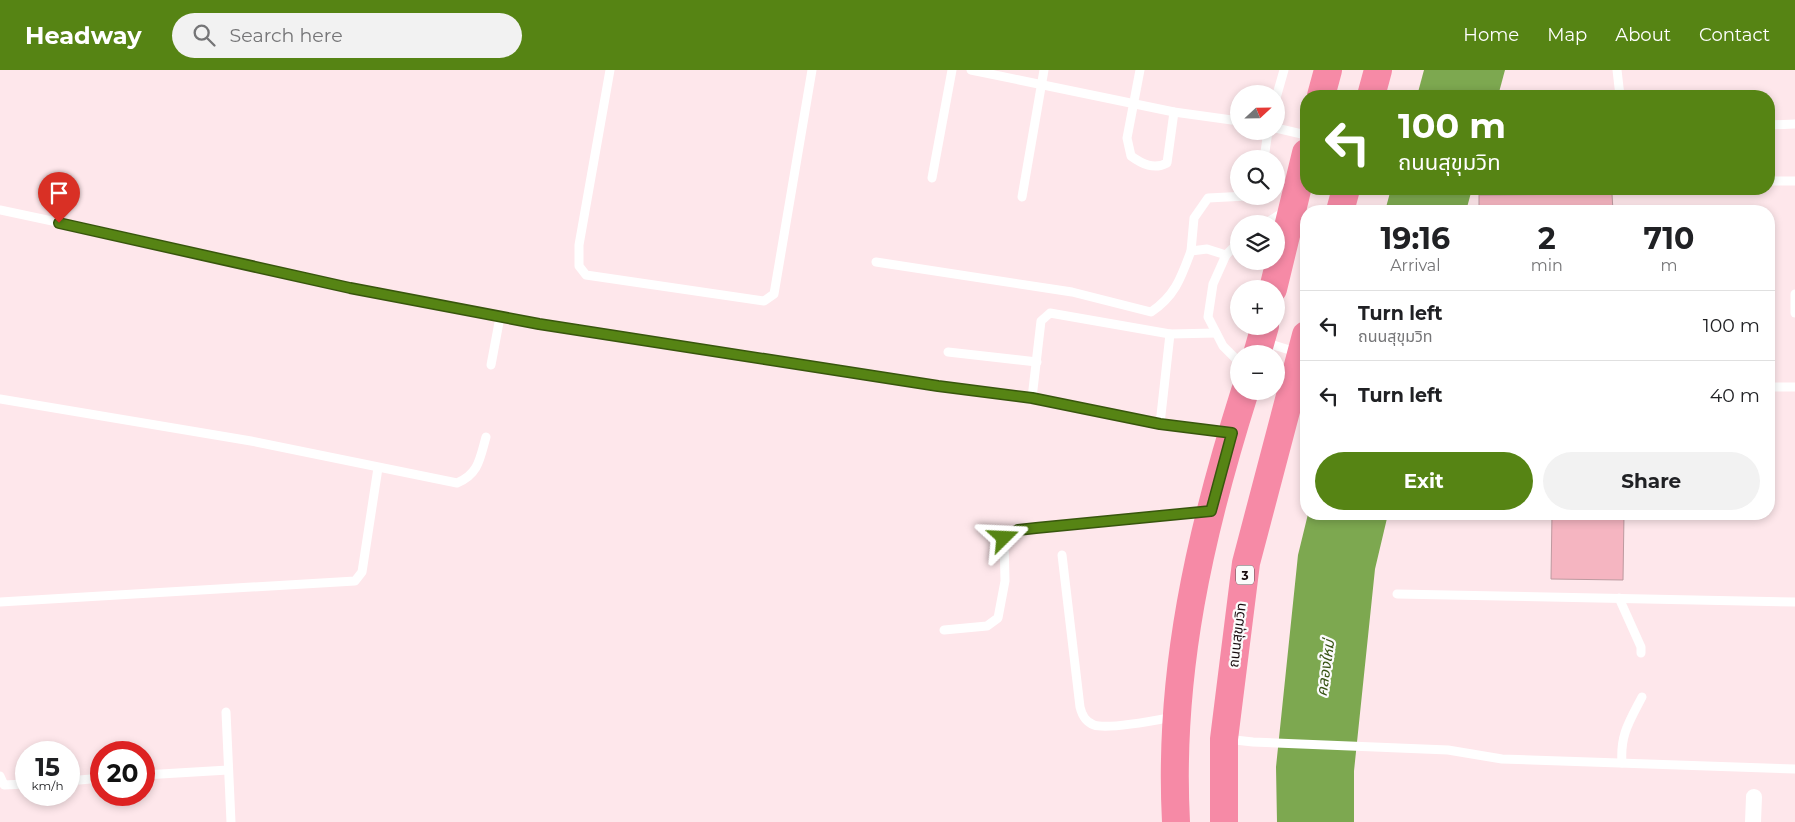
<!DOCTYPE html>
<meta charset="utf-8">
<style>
:root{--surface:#fff;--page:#f2f2f2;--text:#202124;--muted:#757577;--line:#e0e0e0;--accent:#568414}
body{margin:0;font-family:Montserrat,"Noto Sans Thai",sans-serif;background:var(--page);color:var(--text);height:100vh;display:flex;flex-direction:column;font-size:19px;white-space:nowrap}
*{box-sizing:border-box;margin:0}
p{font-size:16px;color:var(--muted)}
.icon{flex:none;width:28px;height:28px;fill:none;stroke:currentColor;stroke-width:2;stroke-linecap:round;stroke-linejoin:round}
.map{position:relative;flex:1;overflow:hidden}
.panel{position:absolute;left:1300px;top:135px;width:475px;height:315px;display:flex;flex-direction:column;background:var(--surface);border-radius:20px;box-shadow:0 2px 8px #0003}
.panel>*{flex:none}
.top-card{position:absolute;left:1300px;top:20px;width:475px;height:105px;border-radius:20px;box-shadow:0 2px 8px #0003;background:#568414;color:#fff;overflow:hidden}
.needle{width:32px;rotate:68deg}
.tools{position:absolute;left:1230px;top:15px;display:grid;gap:10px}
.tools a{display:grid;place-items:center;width:55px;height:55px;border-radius:50%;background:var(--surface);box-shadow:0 2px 8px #0003;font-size:25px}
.speed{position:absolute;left:15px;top:671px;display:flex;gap:10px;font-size:25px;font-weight:700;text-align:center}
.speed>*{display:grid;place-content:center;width:65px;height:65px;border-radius:50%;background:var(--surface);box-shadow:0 2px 8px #0003;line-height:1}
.speed small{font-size:12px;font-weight:400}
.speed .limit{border:8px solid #d22;background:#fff;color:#111}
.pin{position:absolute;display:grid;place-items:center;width:42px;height:42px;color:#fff;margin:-51px -21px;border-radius:50% 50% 50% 0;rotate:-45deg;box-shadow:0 0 5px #0007}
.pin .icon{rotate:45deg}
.me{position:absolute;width:55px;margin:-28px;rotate:69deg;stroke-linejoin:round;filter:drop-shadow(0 0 4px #0008)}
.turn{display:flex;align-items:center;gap:18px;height:105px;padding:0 15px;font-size:22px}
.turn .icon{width:65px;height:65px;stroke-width:2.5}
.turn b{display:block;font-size:35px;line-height:42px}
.eta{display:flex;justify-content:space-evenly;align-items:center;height:85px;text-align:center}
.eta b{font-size:30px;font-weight:700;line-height:35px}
.button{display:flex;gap:10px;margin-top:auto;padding:10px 15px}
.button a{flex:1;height:58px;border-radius:30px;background:var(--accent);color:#fff;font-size:20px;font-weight:700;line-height:58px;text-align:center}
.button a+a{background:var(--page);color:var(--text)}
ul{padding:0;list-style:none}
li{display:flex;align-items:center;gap:15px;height:70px;padding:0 15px;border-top:1px solid var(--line)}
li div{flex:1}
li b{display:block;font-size:19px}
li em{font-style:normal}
header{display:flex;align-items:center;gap:30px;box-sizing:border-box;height:70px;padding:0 25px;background:var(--accent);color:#fff}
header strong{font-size:24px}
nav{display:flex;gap:28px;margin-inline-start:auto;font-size:18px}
.search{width:350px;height:45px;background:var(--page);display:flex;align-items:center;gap:12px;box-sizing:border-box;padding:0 18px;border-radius:28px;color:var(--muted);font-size:19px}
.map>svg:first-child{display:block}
.water{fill:#7da850}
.building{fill:#f5b5c1;stroke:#bd9aa0}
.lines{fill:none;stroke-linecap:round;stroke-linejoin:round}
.service{stroke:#fff;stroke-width:9}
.minor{stroke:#fff;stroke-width:16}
.trunk{stroke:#f68aa6;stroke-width:28}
.route-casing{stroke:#38560d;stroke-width:12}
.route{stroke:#568414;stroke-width:9}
.labels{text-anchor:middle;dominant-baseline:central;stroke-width:4.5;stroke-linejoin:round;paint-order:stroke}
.shield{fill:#fbfbfb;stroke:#5b5355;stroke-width:1}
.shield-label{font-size:12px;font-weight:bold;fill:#170b0e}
.street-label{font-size:14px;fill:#170b0e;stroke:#fbfbfb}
.water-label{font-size:15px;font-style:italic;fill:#375314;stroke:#fbfbfb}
</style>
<header>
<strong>Headway</strong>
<div class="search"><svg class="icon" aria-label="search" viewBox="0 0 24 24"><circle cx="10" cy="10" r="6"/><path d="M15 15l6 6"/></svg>Search here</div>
<nav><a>Home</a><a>Map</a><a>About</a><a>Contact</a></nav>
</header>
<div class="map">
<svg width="1795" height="752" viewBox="0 0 1795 752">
<rect width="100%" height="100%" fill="#fee7eb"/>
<g class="water">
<path d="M1424,0h81l-7,26h-81z"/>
<path d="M1391,119h81l-6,22h-81z"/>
<path d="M1308,444h80l-13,55 -21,202v51h-77l-1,-55 22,-212z"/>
</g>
<g class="building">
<path d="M1612,124l1,17h-134v-16z"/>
<path d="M1552,444h72l-1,66 -72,-1z"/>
</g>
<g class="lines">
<g class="service">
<path d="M610,0l-31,175v21l7,9 178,26 10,-7 38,-224"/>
<path d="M971,0l203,42 65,9"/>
<path d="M1140,0l-13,68 4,18c11,8 23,14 36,7l7,-51"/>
<path d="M1617,0l3,26"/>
<path d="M1276,28l8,-28"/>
<path d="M1769,55l26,-1"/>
<path d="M1276,58l30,7"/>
<path d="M1264,89l4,-28"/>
<path d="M932,108l20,-108"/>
<path d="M1769,111h26"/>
<path d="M1022,127l22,-127"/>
<path d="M0,140l132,28 218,50 189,36 399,62 94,12 128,26 69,8"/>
<path d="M1265,154l20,-13"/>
<path d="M1239,172l-13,13 -13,29 -5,33 15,29 16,16"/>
<path d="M1191,181l3,-33 14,-20 39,-2"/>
<path d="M876,192l196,30 79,20c24,-16 30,-34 40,-61l16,-2 19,6"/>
<path d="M1795,224v19"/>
<path d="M1264,272l35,11"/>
<path d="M948,282l89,10"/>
<path d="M491,295l9,-48"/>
<path d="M1769,317h26"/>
<path d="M1032,328l9,-77 9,-8 120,21 46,-1"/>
<path d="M0,329l251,42 206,42c22,-9 23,-25 29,-46"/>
<path d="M1160,354l10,-90"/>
<path d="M1062,485l18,152c2,8 5,15 14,18 14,5 63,-5 79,-8"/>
<path d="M1397,524l398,8"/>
<path d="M1619,528l22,49v6"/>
<path d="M0,532l355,-21 7,-9 16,-104"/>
<path d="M944,560l43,-4 11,-8 7,-37 -1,-43 14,-8 190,-19"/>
<path d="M226,642l5,110"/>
<path d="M1226,669l27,3 195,8 54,9 293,10"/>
<path d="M1622,693c-2,-28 7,-41 20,-66"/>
<path d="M144,705l84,-5"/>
<path d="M0,706l4,9 22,-1"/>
<path d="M69,711l32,-3"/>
</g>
<path class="minor" d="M1753,752l1,-25"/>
<g class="trunk">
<path d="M1321,26l7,-26"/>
<path d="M1371,26l7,-26"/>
<path d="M1340,141l6,-22"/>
<path d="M1273,219l33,-136"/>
<path d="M1257,284l8,-28"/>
<path d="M1176,752c-8,-149 24,-289 69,-431"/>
<path d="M1224,752v-83l22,-176 60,-228"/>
</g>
</g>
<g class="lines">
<g class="route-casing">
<path id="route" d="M59,153l291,65 189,36 399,62 94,12 128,26 72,9 -21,78 -175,17 -18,2 -14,8"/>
</g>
<use href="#route" class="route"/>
</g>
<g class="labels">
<rect class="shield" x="1236" y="495.5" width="18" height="19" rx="4"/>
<g class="shield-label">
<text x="1245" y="505">3</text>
</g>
<g class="street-label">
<text transform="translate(1237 565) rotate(-83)">ถนนสุขุมวิท</text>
</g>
<g class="water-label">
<text transform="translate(1325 598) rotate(-82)">คลองใหม่</text>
</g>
</g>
</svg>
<div class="tools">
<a><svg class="needle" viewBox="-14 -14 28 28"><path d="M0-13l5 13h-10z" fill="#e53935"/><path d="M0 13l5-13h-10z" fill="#757577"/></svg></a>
<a><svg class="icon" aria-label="search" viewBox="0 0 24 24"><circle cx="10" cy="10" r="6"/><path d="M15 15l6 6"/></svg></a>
<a><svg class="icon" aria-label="layers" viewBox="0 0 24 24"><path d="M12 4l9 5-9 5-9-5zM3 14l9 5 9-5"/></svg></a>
<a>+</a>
<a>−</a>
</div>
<div class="speed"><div>15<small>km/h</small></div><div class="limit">20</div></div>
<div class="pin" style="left:59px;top:153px;background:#d93025"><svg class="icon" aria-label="arrive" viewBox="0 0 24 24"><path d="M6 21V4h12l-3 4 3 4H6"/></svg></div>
<svg class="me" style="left:1004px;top:468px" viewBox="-20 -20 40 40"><path d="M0-17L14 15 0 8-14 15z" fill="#568414" stroke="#fff" stroke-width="4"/></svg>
<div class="top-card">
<div class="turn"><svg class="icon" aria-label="left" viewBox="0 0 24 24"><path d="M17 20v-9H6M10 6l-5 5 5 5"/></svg><div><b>100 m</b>ถนนสุขุมวิท</div></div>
</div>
<section class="panel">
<div class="eta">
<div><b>19:16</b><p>Arrival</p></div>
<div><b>2</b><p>min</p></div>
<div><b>710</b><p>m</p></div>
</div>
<ul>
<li><svg class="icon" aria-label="left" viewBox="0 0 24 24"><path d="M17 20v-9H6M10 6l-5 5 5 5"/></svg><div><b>Turn left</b><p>ถนนสุขุมวิท</p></div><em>100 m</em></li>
<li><svg class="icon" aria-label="left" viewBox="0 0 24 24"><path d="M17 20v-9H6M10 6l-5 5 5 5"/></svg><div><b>Turn left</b></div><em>40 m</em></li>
</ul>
<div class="button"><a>Exit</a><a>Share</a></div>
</section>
</div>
